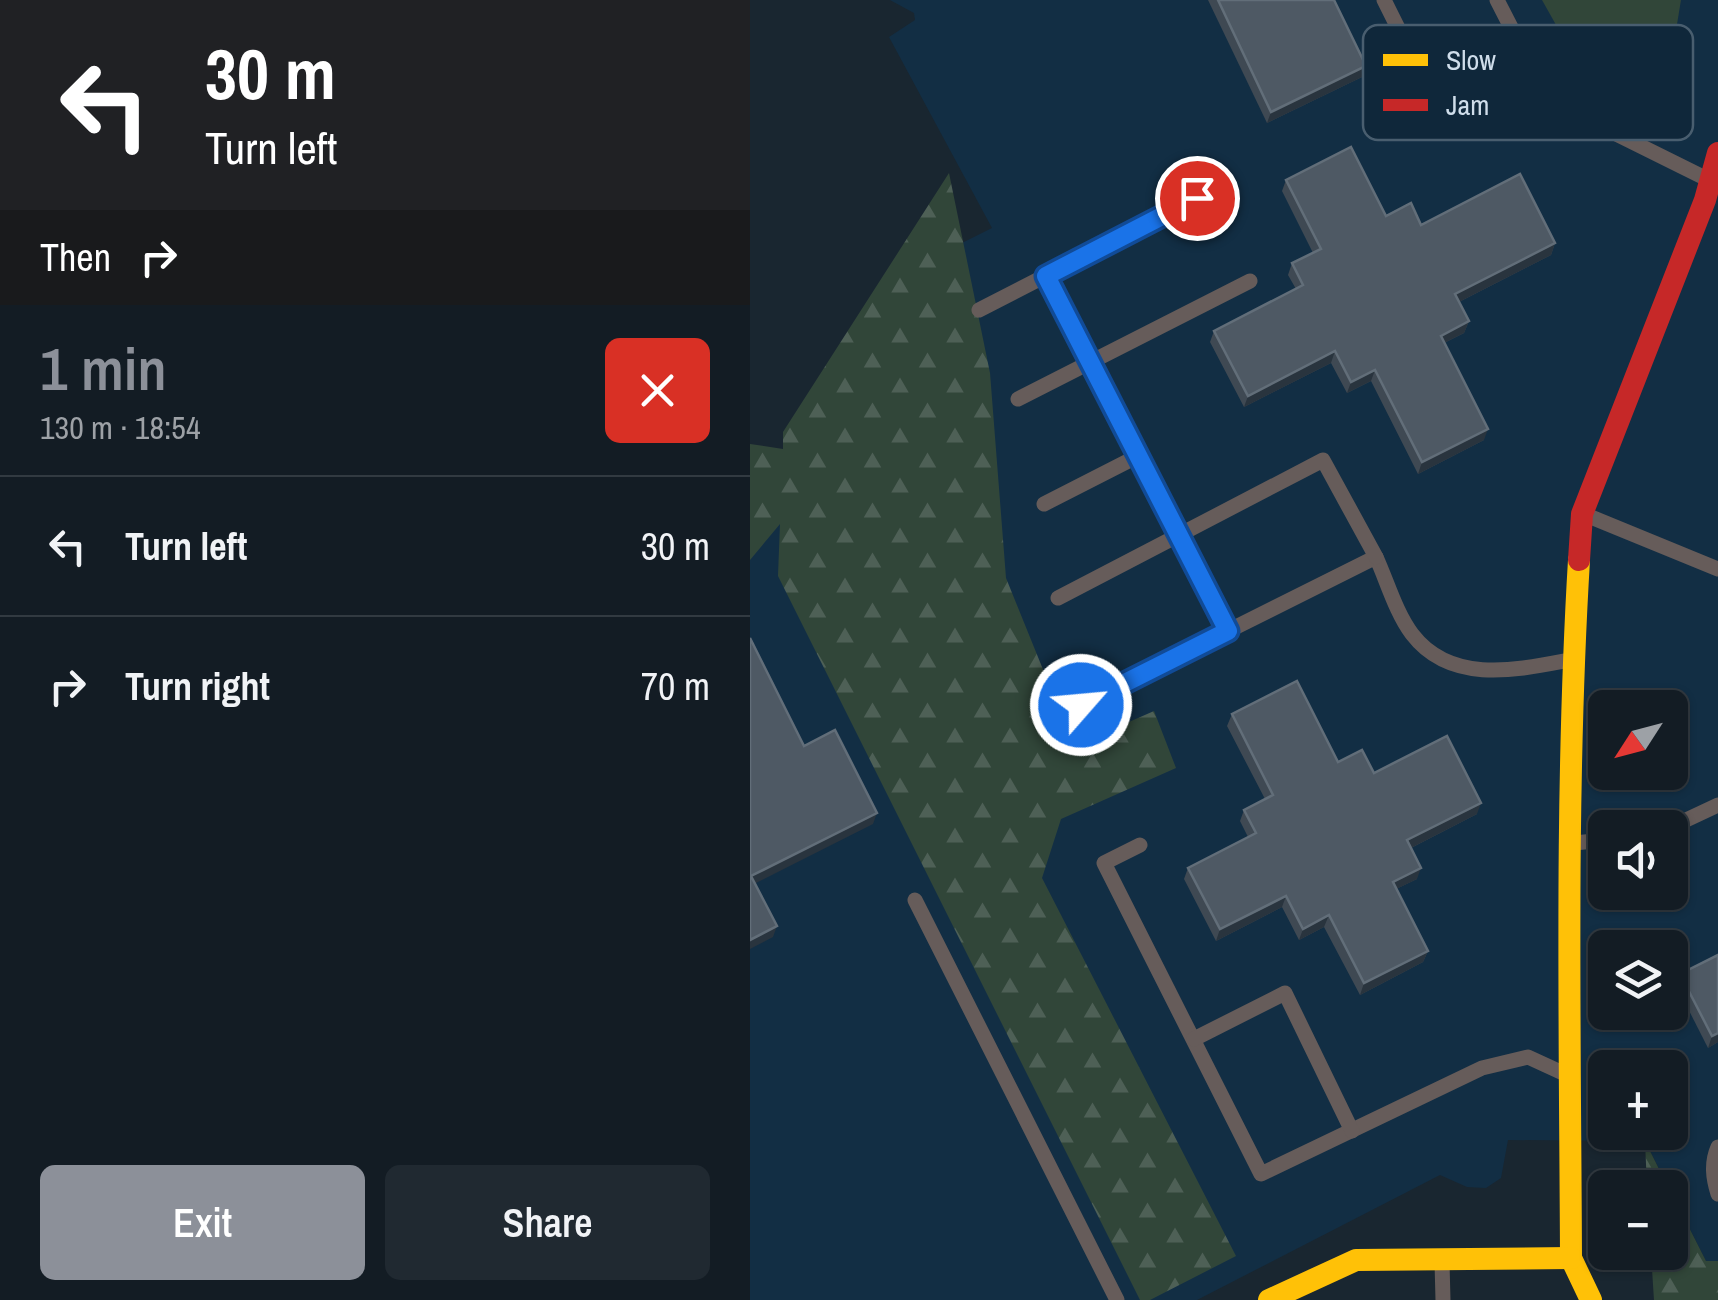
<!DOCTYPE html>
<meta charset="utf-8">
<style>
:root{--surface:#131c24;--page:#202931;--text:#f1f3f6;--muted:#9da1a6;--line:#323a41;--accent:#8c9099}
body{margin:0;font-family:"Archivo Narrow",sans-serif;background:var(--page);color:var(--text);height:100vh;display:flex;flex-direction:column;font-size:38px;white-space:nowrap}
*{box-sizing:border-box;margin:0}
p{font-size:32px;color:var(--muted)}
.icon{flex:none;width:55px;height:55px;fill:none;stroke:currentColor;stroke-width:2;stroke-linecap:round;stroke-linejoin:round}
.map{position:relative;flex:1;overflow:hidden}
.sheet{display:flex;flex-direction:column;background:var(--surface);width:750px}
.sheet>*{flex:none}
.hud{background:#202124;color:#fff;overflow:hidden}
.needle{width:65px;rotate:234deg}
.controls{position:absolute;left:838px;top:690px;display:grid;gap:20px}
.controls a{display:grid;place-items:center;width:100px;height:100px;border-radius:15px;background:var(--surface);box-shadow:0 2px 8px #0004,0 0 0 2px var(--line);font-size:50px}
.pin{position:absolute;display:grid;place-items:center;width:85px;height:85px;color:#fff;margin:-42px;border:5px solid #fff;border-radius:50%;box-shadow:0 2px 10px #0007}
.me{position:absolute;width:110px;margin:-55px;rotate:63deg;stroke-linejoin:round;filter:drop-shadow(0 0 8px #0008)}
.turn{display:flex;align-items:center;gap:35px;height:210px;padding:0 40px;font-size:45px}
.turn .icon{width:130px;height:130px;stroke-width:2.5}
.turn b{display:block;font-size:70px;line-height:85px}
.then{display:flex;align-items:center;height:95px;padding:0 40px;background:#0003;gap:20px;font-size:38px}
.round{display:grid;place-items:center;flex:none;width:105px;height:105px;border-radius:15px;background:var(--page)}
.head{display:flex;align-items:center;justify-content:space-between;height:170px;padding:0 40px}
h1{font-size:60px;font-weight:600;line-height:75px;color:var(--accent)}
.action{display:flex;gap:20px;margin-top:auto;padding:20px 40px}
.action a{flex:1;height:115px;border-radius:15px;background:var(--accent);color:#fff;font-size:40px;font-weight:600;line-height:115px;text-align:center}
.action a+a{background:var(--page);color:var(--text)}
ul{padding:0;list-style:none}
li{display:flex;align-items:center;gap:30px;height:140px;padding:0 40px;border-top:2px solid var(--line)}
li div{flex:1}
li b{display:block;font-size:38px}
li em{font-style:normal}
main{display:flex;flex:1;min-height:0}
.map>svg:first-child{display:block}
.built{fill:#122e44;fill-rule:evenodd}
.green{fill:#314639}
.forest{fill:url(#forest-firs)}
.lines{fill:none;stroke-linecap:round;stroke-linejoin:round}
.lane{stroke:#665c5a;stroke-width:15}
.slow{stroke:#ffc107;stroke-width:22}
.jam{stroke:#c62828;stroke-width:22}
.wall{fill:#3f4953}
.shaded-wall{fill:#29343e}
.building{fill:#4e5964;stroke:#626e79;stroke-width:2.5}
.route-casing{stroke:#114b97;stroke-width:25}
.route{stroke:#1a73e8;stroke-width:18}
.key{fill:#0f273a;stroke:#495e6f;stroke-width:2.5}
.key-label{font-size:28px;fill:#cfddea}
</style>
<main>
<section class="sheet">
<div class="hud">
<div class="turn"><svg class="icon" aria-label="left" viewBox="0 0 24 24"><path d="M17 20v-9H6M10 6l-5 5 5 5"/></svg><div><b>30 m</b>Turn left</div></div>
<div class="then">Then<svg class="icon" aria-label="right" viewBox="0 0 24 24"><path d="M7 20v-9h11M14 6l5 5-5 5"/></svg></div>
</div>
<div class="head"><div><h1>1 min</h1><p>130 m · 18:54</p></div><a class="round" style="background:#d93025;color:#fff"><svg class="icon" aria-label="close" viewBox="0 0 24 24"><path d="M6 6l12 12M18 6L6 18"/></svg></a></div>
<ul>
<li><svg class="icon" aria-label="left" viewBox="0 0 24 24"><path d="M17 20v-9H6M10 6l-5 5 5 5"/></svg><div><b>Turn left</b></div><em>30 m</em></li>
<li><svg class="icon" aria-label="right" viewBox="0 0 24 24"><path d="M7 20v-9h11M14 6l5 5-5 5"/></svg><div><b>Turn right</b></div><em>70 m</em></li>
</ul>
<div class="action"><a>Exit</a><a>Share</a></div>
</section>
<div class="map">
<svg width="968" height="1300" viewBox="0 0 968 1300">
<defs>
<pattern id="forest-firs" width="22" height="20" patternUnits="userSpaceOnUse" patternTransform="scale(2.5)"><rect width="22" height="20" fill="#314639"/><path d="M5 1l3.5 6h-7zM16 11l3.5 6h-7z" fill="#4e6056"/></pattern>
</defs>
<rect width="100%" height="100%" fill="#192630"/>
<path class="built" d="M140,0h828v1261h-12l-61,-120 -137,-1 -7,38 -15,10 -19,-1 -27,-12 -243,125h-447v-753l180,-288 62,-31 -103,-191 26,-17 -1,-7zM855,708h65v64h-65zM855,828h65v64h-65zM855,948h65v64h-65zM855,1068h65v64h-65z"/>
<path class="green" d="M792,0h139l-13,79 -8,24 -20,7 -19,-3 -47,-50z"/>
<g class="forest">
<path d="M199,173l41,200 16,205 68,168 80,-35 22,57 -115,51 -19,59 194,378 -86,44h-10l-362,-724 2,-52 -30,36v-116l33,5v-17z"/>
<path d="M895,1141l23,46h-21z"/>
<path d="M920,1190l36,71h12v39h-64l-3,-47 19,-1z"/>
</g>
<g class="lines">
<g class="lane">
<path d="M634,0l24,48"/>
<path d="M747,0l39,76 40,38 131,65"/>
<path d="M296,276l182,355 148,-74c11,24 20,56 36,77 39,51 105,36 158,26"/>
<path d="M229,310l218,-112"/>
<path d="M268,399l232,-118"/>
<path d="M294,504l94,-48"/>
<path d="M836,515l132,54"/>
<path d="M308,598l265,-138 53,97"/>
<path d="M331,705l147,-74"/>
<path d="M919,828l49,-23"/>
<path d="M824,843l31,-3"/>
<path d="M390,845l-36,18 157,311 221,-106 46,-11 37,17"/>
<path d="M165,900l202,400"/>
<path d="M444,1039l91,-46 67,138"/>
<path d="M968,1147c-7,16 -5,31 0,47"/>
<path d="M692,1262l1,38"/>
</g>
<g class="slow">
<path d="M829,560c-14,232 -9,465 -8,698l20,42"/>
<path d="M519,1300l87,-40 215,-2"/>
</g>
<path class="jam" d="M829,560l3,-46 123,-314 13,-47"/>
</g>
<g class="wall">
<path d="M458,0h126l28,77 -95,46z"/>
<path d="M536,180l100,36 35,9 134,18 -4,12 -92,47 10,19 -5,12 -20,10 40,97 -66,34 -47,-93 -24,12 -16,-30 -87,44 -34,-65 4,-11 82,-42 -8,-14 4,-12 21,-10 -31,-62z"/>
<path d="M482,714l106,48 36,11 103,41 -66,34 6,31 -21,10 32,62 -5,11 -63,33 -36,-68 -25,13 -17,-33 -66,34 -32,-62 4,-11 60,-31 -8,-16 4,-11 21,-11 -38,-73z"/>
<path d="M968,955v87l-10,6 -32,-63 4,-11z"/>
</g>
<g class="shaded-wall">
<path d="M616,66l-4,11 -95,46 4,-11z"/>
<path d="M805,243l-4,12 -100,51 4,-12z"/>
<path d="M719,321l-5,12 -28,14 5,-11z"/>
<path d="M585,351l-4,12 -87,44 4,-11z"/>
<path d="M625,370l-4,11 -24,12 4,-11z"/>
<path d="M738,429l-4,11 -66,34 4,-12z"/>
<path d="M731,803l-4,11 -74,38 4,-12z"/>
<path d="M127,813l-4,11 -123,62 1,-10z"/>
<path d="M671,868l-4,11 -29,14 5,-11z"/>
<path d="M536,896l-4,11 -66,34 4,-12z"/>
<path d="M579,915l-5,12 -25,13 4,-11z"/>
<path d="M27,926l-4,11 -23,12v-9z"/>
<path d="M678,951l-5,11 -63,33 4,-12z"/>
<path d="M968,1033v9l-10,6 4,-12z"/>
</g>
<g class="building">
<path d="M468,0h116l32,66 -95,46z"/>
<path d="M601,147l35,69 25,-13 10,22 99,-51 35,69 -100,51 14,27 -28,15 47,93 -66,33 -47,-92 -24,12 -16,-31 -87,45 -34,-65 89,-46 -11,-22 29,-14 -35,-69z"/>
<path d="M0,638l54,108 31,-16 42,83 -126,63 26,50 -27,14z"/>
<path d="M547,681l41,81 24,-12 12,23 73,-37 34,67 -74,37 14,28 -28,14 35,69 -64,32 -35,-68 -26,14 -17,-33 -66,33 -32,-61 68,-35 -12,-23 29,-15 -41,-81z"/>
<path d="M968,955v78l-6,3 -32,-62z"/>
</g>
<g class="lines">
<g class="route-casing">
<path id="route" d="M331,705l147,-74 -182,-355 151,-78"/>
</g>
<use href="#route" class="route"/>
</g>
<rect x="613" y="25" width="330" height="115" rx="15" class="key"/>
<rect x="633" y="54" width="45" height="12" fill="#ffc107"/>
<rect x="633" y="99" width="45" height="12" fill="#c62828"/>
<g class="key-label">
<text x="696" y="70">Slow</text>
<text x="696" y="115">Jam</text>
</g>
</svg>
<div class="controls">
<a><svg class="needle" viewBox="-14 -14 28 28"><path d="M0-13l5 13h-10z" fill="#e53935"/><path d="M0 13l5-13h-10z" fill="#9da1a6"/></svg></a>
<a><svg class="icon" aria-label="sound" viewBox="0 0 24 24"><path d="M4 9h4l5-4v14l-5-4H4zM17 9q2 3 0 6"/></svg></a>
<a><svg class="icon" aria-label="layers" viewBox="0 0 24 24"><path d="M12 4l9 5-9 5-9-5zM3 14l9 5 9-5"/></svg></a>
<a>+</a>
<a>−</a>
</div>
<div class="pin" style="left:447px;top:198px;background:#d93025"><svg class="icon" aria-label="arrive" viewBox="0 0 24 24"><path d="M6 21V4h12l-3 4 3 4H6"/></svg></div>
<svg class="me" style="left:331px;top:705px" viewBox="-20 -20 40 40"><circle r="17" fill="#1a73e8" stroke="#fff" stroke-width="3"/><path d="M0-11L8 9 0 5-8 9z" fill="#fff"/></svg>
</div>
</main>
